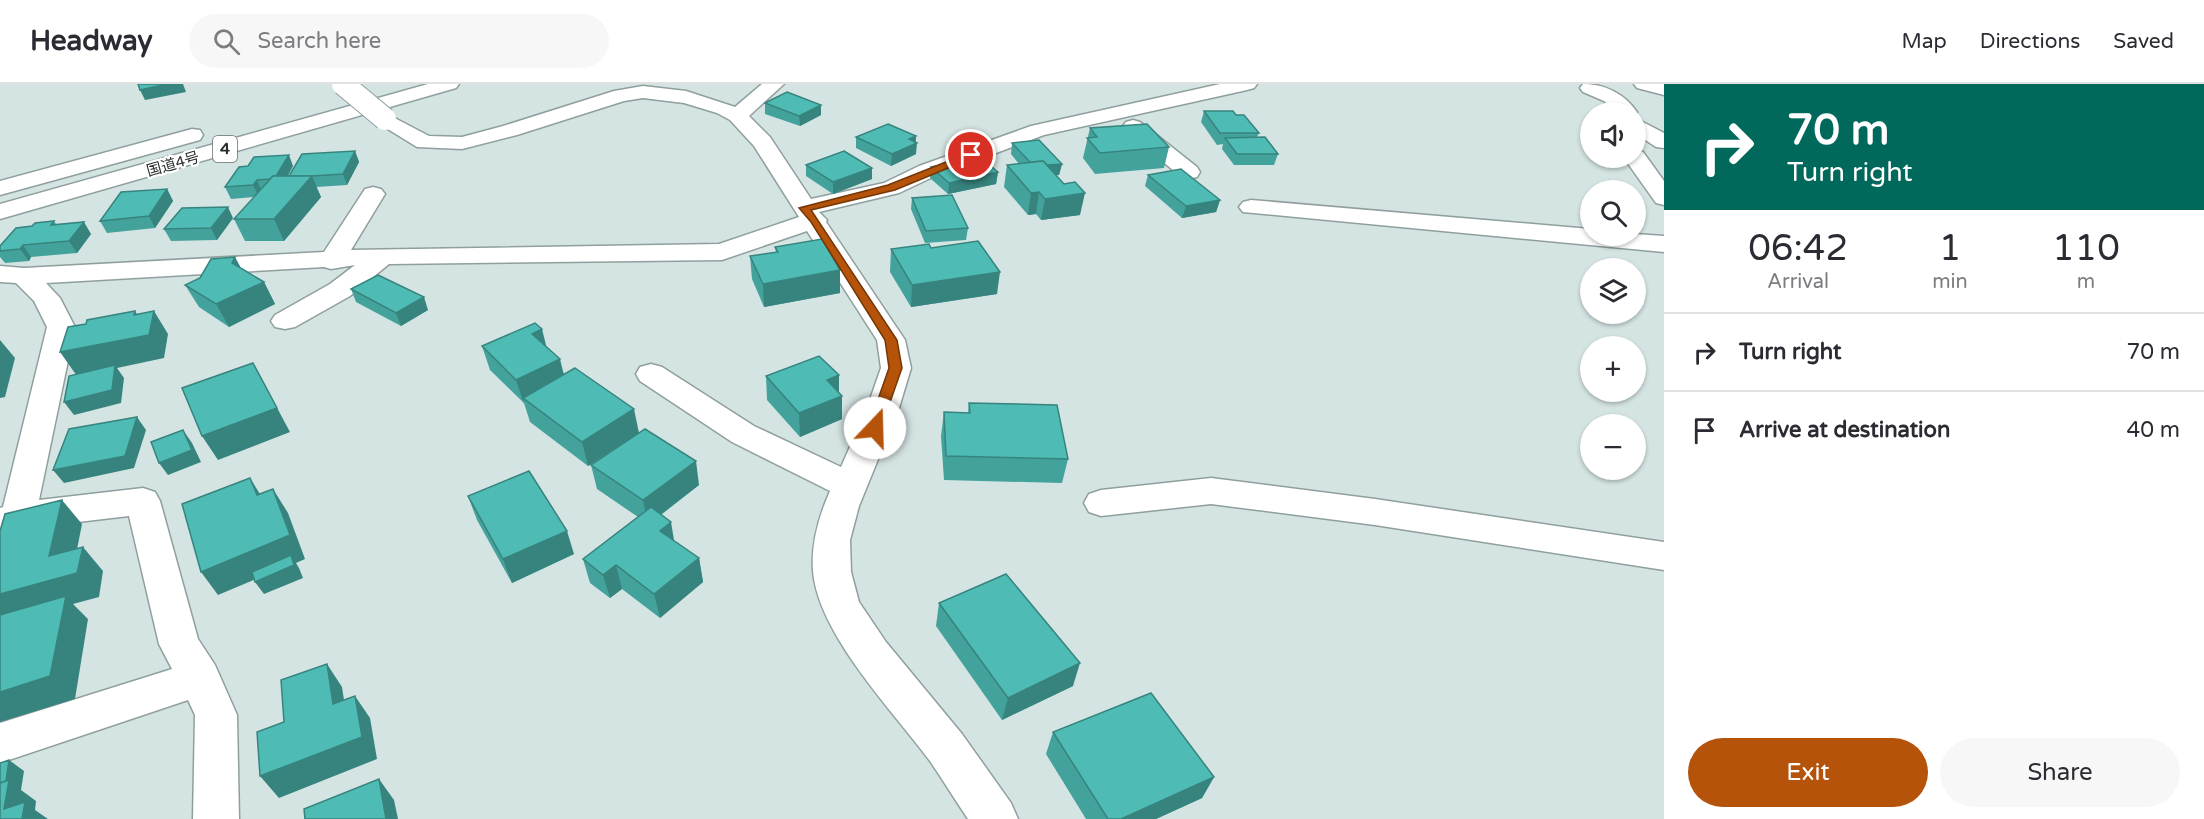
<!DOCTYPE html>
<meta charset="utf-8">
<style>
:root{--surface:#fff;--page:#f7f7f7;--text:#2b2b33;--muted:#7c7c81;--line:#e1e1e2;--accent:#b45309}
body{margin:0;font-family:"Varela Round","Noto Sans JP",sans-serif;background:var(--page);color:var(--text);height:100vh;display:flex;flex-direction:column;font-size:22px;white-space:nowrap}
*{box-sizing:border-box;margin:0}
p{font-size:20px;color:var(--muted)}
.icon{flex:none;width:33px;height:33px;fill:none;stroke:currentColor;stroke-width:2;stroke-linecap:round;stroke-linejoin:round}
.map{position:relative;flex:1;overflow:hidden}
.side{display:flex;flex-direction:column;background:var(--surface);width:540px}
.side>*{flex:none}
.top-card{background:#00695c;color:#fff;overflow:hidden}
.tools{position:absolute;left:1580px;top:18px;display:grid;gap:12px}
.tools a{display:grid;place-items:center;width:66px;height:66px;border-radius:50%;background:var(--surface);box-shadow:0 2px 4px #0004;font-size:30px}
.pin{position:absolute;display:grid;place-items:center;width:51px;height:51px;color:#fff;margin:-26px;border:3px solid #fff;border-radius:50%;box-shadow:0 2px 6px #0007}
.me{position:absolute;width:66px;margin:-33px;rotate:21deg;stroke-linejoin:round;filter:drop-shadow(0 0 4px #0008)}
.turn{display:flex;align-items:center;gap:21px;height:126px;padding:0 24px;font-size:27px}
.turn .icon{width:78px;height:78px;stroke-width:2.5}
.turn b{display:block;font-size:42px;line-height:51px}
.eta{display:flex;justify-content:space-evenly;align-items:center;height:102px;text-align:center}
.eta b{font-size:36px;font-weight:600;line-height:42px}
.action{display:flex;gap:12px;margin-top:auto;padding:12px 24px}
.action a{flex:1;height:69px;border-radius:36px;background:var(--accent);color:#fff;font-size:24px;font-weight:600;line-height:69px;text-align:center}
.action a+a{background:var(--page);color:var(--text)}
ul{padding:0;list-style:none}
li{display:flex;align-items:center;gap:18px;height:78px;padding:0 24px;border-top:2px solid var(--line)}
li div{flex:1}
li b{display:block;font-size:22px}
li em{font-style:normal}
header{display:flex;align-items:center;gap:36px;box-sizing:border-box;height:84px;padding:0 30px;background:var(--surface);border-bottom:2px solid var(--line)}
header strong{font-size:28px}
nav{display:flex;gap:33px;margin-inline-start:auto;font-size:21px}
.search{width:420px;height:54px;background:var(--page);display:flex;align-items:center;gap:15px;box-sizing:border-box;padding:0 21px;border-radius:33px;color:var(--muted);font-size:22px}
main{display:flex;flex:1;min-height:0}
.map>svg:first-child{display:block}
.lines{fill:none;stroke-linecap:round;stroke-linejoin:round}
.minor-casing{stroke:#8f9f9d;stroke-width:3}
.trunk-casing{stroke:#8f9f9d;stroke-width:3}
.minor{fill:#fff;fill-rule:evenodd}
.trunk{fill:#fff;fill-rule:evenodd}
.minor-bridge-casing{stroke:#8f9f9d;stroke-width:24;stroke-linecap:butt}
.minor-bridge{stroke:#fff;stroke-width:22}
.wall{fill:#43a29b}
.shaded-wall{fill:#37847e}
.building{fill:#4ebcb4;stroke:#37847e;stroke-width:1.5}
.route{fill:#b45309;stroke:#753606;stroke-width:1.5}
.labels{text-anchor:middle;dominant-baseline:central;stroke-width:4.5;stroke-linejoin:round;paint-order:stroke}
.far-street-label{font-size:15px;fill:#292f2e;stroke:#fff}
.shield{fill:#fff;stroke:#696d6d;stroke-width:1.5}
.shield-label{font-size:16px;font-weight:bold;fill:#292f2e}
</style>
<header>
<strong>Headway</strong>
<div class="search"><svg class="icon" aria-label="search" viewBox="0 0 24 24"><circle cx="10" cy="10" r="6"/><path d="M15 15l6 6"/></svg>Search here</div>
<nav><a>Map</a><a>Directions</a><a>Saved</a></nav>
</header>
<main>
<div class="map">
<svg width="1664" height="735" viewBox="0 0 1664 735">
<rect width="100%" height="100%" fill="#d4e4e3"/>
<g class="lines">
<g class="minor-casing">
<g id="minor">
<path d="M762,0h22l-35,32 21,21 41,62 73,-16 35,-17 112,-40 189,-42h37l-3,4 -7,2 -203,45 -109,41 -36,17 -80,19 8,8 -1,2 79,118 6,28 -12,40 -40,98 -9,34 1,32 8,30 27,40 76,92 49,69 7,16h-50c-13,-19 -25,-39 -38,-58 -37,-50 -112,-127 -117,-190 -2,-28 6,-55 17,-80l-98,-49 -92,-61 -4,-7 4,-7 11,-3 11,3 92,59 87,41 26,-59 14,-40 -4,-28 -70,-109 -85,29 -333,4 -39,32 -55,31 -10,2 -10,-2 -4,-6 4,-6 55,-31 25,-19 -24,4 -7,-2 -278,16 14,15 15,29 -36,173 104,-12 12,4 5,9 38,138 17,26 22,50 2,104h-46l2,-104 -7,-15 -188,63v-40l172,-54 -13,-25 -30,-128 -111,13 -18,5v-26l3,-1 44,-180 -13,-26 -18,-18 -16,-1v-16l24,2 300,-16 41,-63 8,-2 8,2 4,5 -34,56 368,-6 80,-27 -45,-71 -24,-26 -13,-7 -33,-10 -41,-5 -19,3 -107,34 -55,14 -45,-2 -39,-24 -3,-4 3,-4 7,-2 44,23 33,1 41,-11 111,-35 29,-5 43,5 49,16z"/>
<path d="M1583,0c22,0 42,10 54,28l-2,3v-3h-19l-12,-11 -21,-9 -3,-4z"/>
<path d="M1634,0h30v11l-27,-7z"/>
<path d="M1635,34l29,15v15l-8,-1 -21,-14z"/>
<path d="M1133,36l7,2 57,45 3,5 -3,5 -8,2 -8,-2 -55,-47 -3,-4 3,-4z"/>
<path d="M1635,66l8,2 21,29v24l-8,-2 -32,-45h11z"/>
<path d="M1251,116l339,29v7h45v-2l29,2v16l-421,-40 -4,-5 4,-5z"/>
<path d="M1211,394l164,21 289,43v28l-289,-45 -164,-21 -110,12 -12,-4 -5,-9 5,-9 12,-4z"/>
</g>
</g>
<g class="trunk-casing">
<g id="trunk">
<path d="M428,0h31l-3,4 -456,131v-15z"/>
<path d="M192,45l8,1 3,5 -3,5 -200,55v-14z"/>
</g>
</g>
<use href="#minor" class="minor"/>
<use href="#trunk" class="trunk"/>
<g class="minor-bridge-casing">
<path id="minor-bridge" d="M343,0l42,35"/>
</g>
<use href="#minor-bridge" class="minor-bridge"/>
</g>
<g class="wall">
<path d="M765,19l56,2v10l-21,11 -35,-12z"/>
<path d="M1204,27l32,4 23,18 -2,4 21,17 -4,11h-40l-12,-16 1,-5 -6,1 -16,-23z"/>
<path d="M1090,44l79,19 -5,21 -69,6 -12,-16z"/>
<path d="M916,52v18l-25,12 -35,-18v-11z"/>
<path d="M1012,59l50,21 -3,11h-3l24,40 -39,5 -5,-6 -8,1 -24,-28 3,-22 12,-1 -8,-10z"/>
<path d="M355,67l4,11 -12,23 -31,2 5,10 -37,44h-39l-11,-22 20,-22 -23,2 -6,-12 68,-21 -5,10z"/>
<path d="M806,81l66,3v11l-39,15 -27,-18z"/>
<path d="M931,83l67,5 -2,12 -48,10 -18,-16z"/>
<path d="M1148,91l72,25 -4,12 -34,6 -37,-32z"/>
<path d="M167,105l6,12 -18,27 -48,5 -7,-12z"/>
<path d="M912,114l56,30 -2,12 -41,3 -14,-34z"/>
<path d="M233,134l-16,22 -46,1 -7,-12z"/>
<path d="M54,137l2,3 35,10 -14,19 -46,4 -2,4 -24,2 -5,-6v-11l32,-20z"/>
<path d="M775,163l65,23v23l-76,14 -12,-28 -2,-23 26,-4z"/>
<path d="M931,164l66,46 -86,13 -21,-35 1,-23z"/>
<path d="M242,184l22,14 11,22 -46,23 -30,-20 -14,-22z"/>
<path d="M351,205l77,21 -27,16 -45,-24z"/>
<path d="M482,262l65,2 17,26 75,59 60,52 -38,30 13,26 25,17 4,24 -43,36 -38,-29 -12,9 -20,-15 -7,-24 55,-42 -41,-28 -6,-24 35,-24 -38,25 -58,-44 -6,-19 -34,-33z"/>
<path d="M839,291v17l3,27 -42,18 -33,-37 -1,-24z"/>
<path d="M969,319l99,56 -6,24 -118,-3 -3,-44 3,-24 24,1z"/>
<path d="M468,412l106,58 -62,29 -35,-63z"/>
<path d="M939,519l134,83 -71,34 -66,-94z"/>
<path d="M1053,648l161,45 -12,21 -46,21h-70l-40,-65z"/>
</g>
<g class="shaded-wall">
<path d="M167,0h16l3,8 -41,8 -5,-10z"/>
<path d="M821,21v10l-21,11 -1,-10z"/>
<path d="M916,52l-1,8 2,-1 -1,11 -25,12 1,-12 17,-15z"/>
<path d="M355,67l4,11 -12,23 -4,-11z"/>
<path d="M289,71l4,11 -15,25 -5,-12z"/>
<path d="M1062,80l-3,11 -27,3 2,-11z"/>
<path d="M872,84v11l-39,15v-12z"/>
<path d="M998,88l-2,12 -48,10 1,-11z"/>
<path d="M312,92l9,21 -37,44 -10,-22z"/>
<path d="M257,96l5,12 -3,5 -6,-12z"/>
<path d="M167,105l6,12 -18,27 -6,-12z"/>
<path d="M1039,108l-3,22 -8,1 3,-22z"/>
<path d="M1085,109l-5,22 -39,5 4,-21z"/>
<path d="M1220,116l-4,12 -34,6 4,-12z"/>
<path d="M228,123l5,11 -16,22 -6,-12z"/>
<path d="M84,138l7,12 -14,19 -8,-12z"/>
<path d="M23,161l8,12 -2,4 -9,-12z"/>
<path d="M235,173l12,22 -15,-16z"/>
<path d="M840,186v23l-76,14 -1,-23z"/>
<path d="M1000,188l-3,22 -86,13 1,-22z"/>
<path d="M264,198l11,22 -46,23 -13,-23z"/>
<path d="M424,213l4,13 -27,16 -5,-13z"/>
<path d="M135,227l14,22 5,-22 14,23 -4,24 -47,10 7,10 -3,25 -47,12 -10,-13 13,-26 -17,-24 74,-37z"/>
<path d="M542,245l6,24 -16,-19z"/>
<path d="M0,256l15,18 -10,39 -5,1z"/>
<path d="M560,275l6,24 -43,15 1,6 -8,-24z"/>
<path d="M253,279l37,69 -72,28 -16,-24z"/>
<path d="M839,291v22l3,-1v23l-42,18 -1,-24 28,-33z"/>
<path d="M634,325l5,24 -51,33 -6,-24z"/>
<path d="M137,333l9,13 -12,38 -70,15 -11,-13z"/>
<path d="M183,346l9,13 9,19 -33,13 -9,-12z"/>
<path d="M696,377l3,24 -51,39 -5,-24z"/>
<path d="M250,394l15,24 -8,-7z"/>
<path d="M273,405l15,24 17,46 -9,4 3,5 4,10 -39,16 -9,-12 39,-19 -76,32 -17,-23z"/>
<path d="M62,416l20,24 -10,51 11,-28 20,24 -4,26 -26,7 15,15 -13,80 -75,23v-128l49,-38z"/>
<path d="M671,438l4,24 -15,-15z"/>
<path d="M567,447l7,23 -62,29 -9,-24z"/>
<path d="M699,474l4,24 -43,36 -6,-24z"/>
<path d="M616,481l6,24 -12,9 -7,-23z"/>
<path d="M1080,579l-7,23 -71,34 6,-22z"/>
<path d="M327,580l15,23 6,39 -15,-22z"/>
<path d="M355,612l15,22 7,41 -98,39 -19,-22z"/>
<path d="M9,676l15,11 -3,19 15,11 -1,9 13,9h-30l-14,-10 -4,-5z"/>
<path d="M1214,693l-12,21 -46,21h-35z"/>
<path d="M379,695l15,21 4,19h-12z"/>
</g>
<g class="building">
<path d="M138,0h29l-27,6z"/>
<path d="M787,8l34,13 -22,11 -34,-13z"/>
<path d="M1204,27h29l3,4h8l15,18h-39z"/>
<path d="M888,40l28,12 -7,3 8,4 -25,11 -36,-17z"/>
<path d="M1147,40l22,23 -69,6 -13,-15 10,-1 -7,-9z"/>
<path d="M1265,53l13,17h-41l-12,-16z"/>
<path d="M1039,56l23,24 -15,1 -4,-4 -13,1 -18,-19z"/>
<path d="M355,67l-12,23 -31,2h-23l13,-22z"/>
<path d="M844,67l28,17 -39,14 -27,-17z"/>
<path d="M289,71l-13,21h-3l-3,3 -13,1 -4,5 -28,2 14,-20 9,-1 6,-9z"/>
<path d="M980,73l18,15 -49,11 -18,-16z"/>
<path d="M1043,77l21,23 11,-2 10,11 -40,6 -6,-7 -8,1 -24,-28z"/>
<path d="M1181,85l39,31 -34,6 -38,-31z"/>
<path d="M273,92h39l-38,43h-40z"/>
<path d="M167,105l-18,27 -49,5 21,-29z"/>
<path d="M952,111l16,33 -42,3 -14,-33z"/>
<path d="M228,123l-17,21 -47,1 18,-21z"/>
<path d="M54,137l-3,4 33,-3 -15,19 -46,4 -3,4 -20,2v-5l16,-18 16,-2 3,-3z"/>
<path d="M822,155l18,31 -77,14 -13,-28 28,-4 -3,-5z"/>
<path d="M978,157l22,31 -88,13 -21,-36 38,-5 2,4z"/>
<path d="M235,173l-3,6 32,19 -48,22 -31,-19 15,-7 11,-19z"/>
<path d="M378,191l46,22 -28,16 -45,-24z"/>
<path d="M135,227l-1,4 20,-4 -5,24 -89,17 8,-25 18,-3 1,-4z"/>
<path d="M535,239l7,6 -10,5 28,25 -44,21 -34,-34z"/>
<path d="M819,272l20,19 -12,5 15,16 -43,17 -33,-37z"/>
<path d="M253,279l24,45 -75,28 -20,-48z"/>
<path d="M115,281l-3,25 -48,12 5,-26z"/>
<path d="M575,284l59,41 -52,33 -59,-44z"/>
<path d="M969,319l88,2 11,54 -122,-3 -2,-44 26,1z"/>
<path d="M137,333l-12,39 -72,14 16,-41z"/>
<path d="M645,345l51,32 -53,39 -52,-35z"/>
<path d="M183,346l9,20 -33,13 -8,-21z"/>
<path d="M529,387l38,60 -64,28 -35,-63z"/>
<path d="M250,394l7,17 16,-6 17,46 -89,37 -19,-68z"/>
<path d="M62,416l-13,56 34,-9 -6,26 -77,21v-63l5,-17z"/>
<path d="M651,423l20,15 -11,9 39,27 -45,36 -38,-29 -13,10 -20,-16z"/>
<path d="M291,471l3,10 -39,17 -3,-10z"/>
<path d="M1006,490l74,89 -72,35 -69,-95z"/>
<path d="M66,512l-16,80 -50,16v-77z"/>
<path d="M327,580l6,40 22,-8 7,41 -102,39 -3,-44 27,-10 -3,-42z"/>
<path d="M1151,609l63,84 -93,42h-13l-55,-87z"/>
<path d="M9,676l-3,21 -6,2v-20z"/>
<path d="M379,695l7,40h-81l-1,-10z"/>
<path d="M9,696l-5,29 21,-7 -3,17h-22v-36z"/>
</g>
<path class="route" d="M971,68l4,1v4l-80,33 -84,20 86,130 5,28 -21,60 -2,3h-9l-2,-3 21,-60 -4,-28 -74,-118 -12,-14 89,-23z"/>
<g class="labels">
<g class="far-street-label">
<text transform="translate(173 80) rotate(-16)">国道4号</text>
</g>
<rect class="shield" x="213" y="52" width="24" height="26" rx="4.5"/>
<g class="shield-label">
<text x="225" y="65">4</text>
</g>
</g>
</svg>
<div class="tools">
<a><svg class="icon" aria-label="sound" viewBox="0 0 24 24"><path d="M4 9h4l5-4v14l-5-4H4zM17 9q2 3 0 6"/></svg></a>
<a><svg class="icon" aria-label="search" viewBox="0 0 24 24"><circle cx="10" cy="10" r="6"/><path d="M15 15l6 6"/></svg></a>
<a><svg class="icon" aria-label="layers" viewBox="0 0 24 24"><path d="M12 4l9 5-9 5-9-5zM3 14l9 5 9-5"/></svg></a>
<a>+</a>
<a>−</a>
</div>
<div class="pin" style="left:971px;top:71px;background:#d93025"><svg class="icon" aria-label="arrive" viewBox="0 0 24 24"><path d="M6 21V4h12l-3 4 3 4H6"/></svg></div>
<svg class="me" style="left:875px;top:344px" viewBox="-20 -20 40 40"><circle r="19" fill="#fff"/><path d="M0-13L10 11 0 6-10 11z" fill="#b45309"/></svg>
</div>
<section class="side">
<div class="top-card">
<div class="turn"><svg class="icon" aria-label="right" viewBox="0 0 24 24"><path d="M7 20v-9h11M14 6l5 5-5 5"/></svg><div><b>70 m</b>Turn right</div></div>
</div>
<div class="eta">
<div><b>06:42</b><p>Arrival</p></div>
<div><b>1</b><p>min</p></div>
<div><b>110</b><p>m</p></div>
</div>
<ul>
<li><svg class="icon" aria-label="right" viewBox="0 0 24 24"><path d="M7 20v-9h11M14 6l5 5-5 5"/></svg><div><b>Turn right</b></div><em>70 m</em></li>
<li><svg class="icon" aria-label="arrive" viewBox="0 0 24 24"><path d="M6 21V4h12l-3 4 3 4H6"/></svg><div><b>Arrive at destination</b></div><em>40 m</em></li>
</ul>
<div class="action"><a>Exit</a><a>Share</a></div>
</section>
</main>
